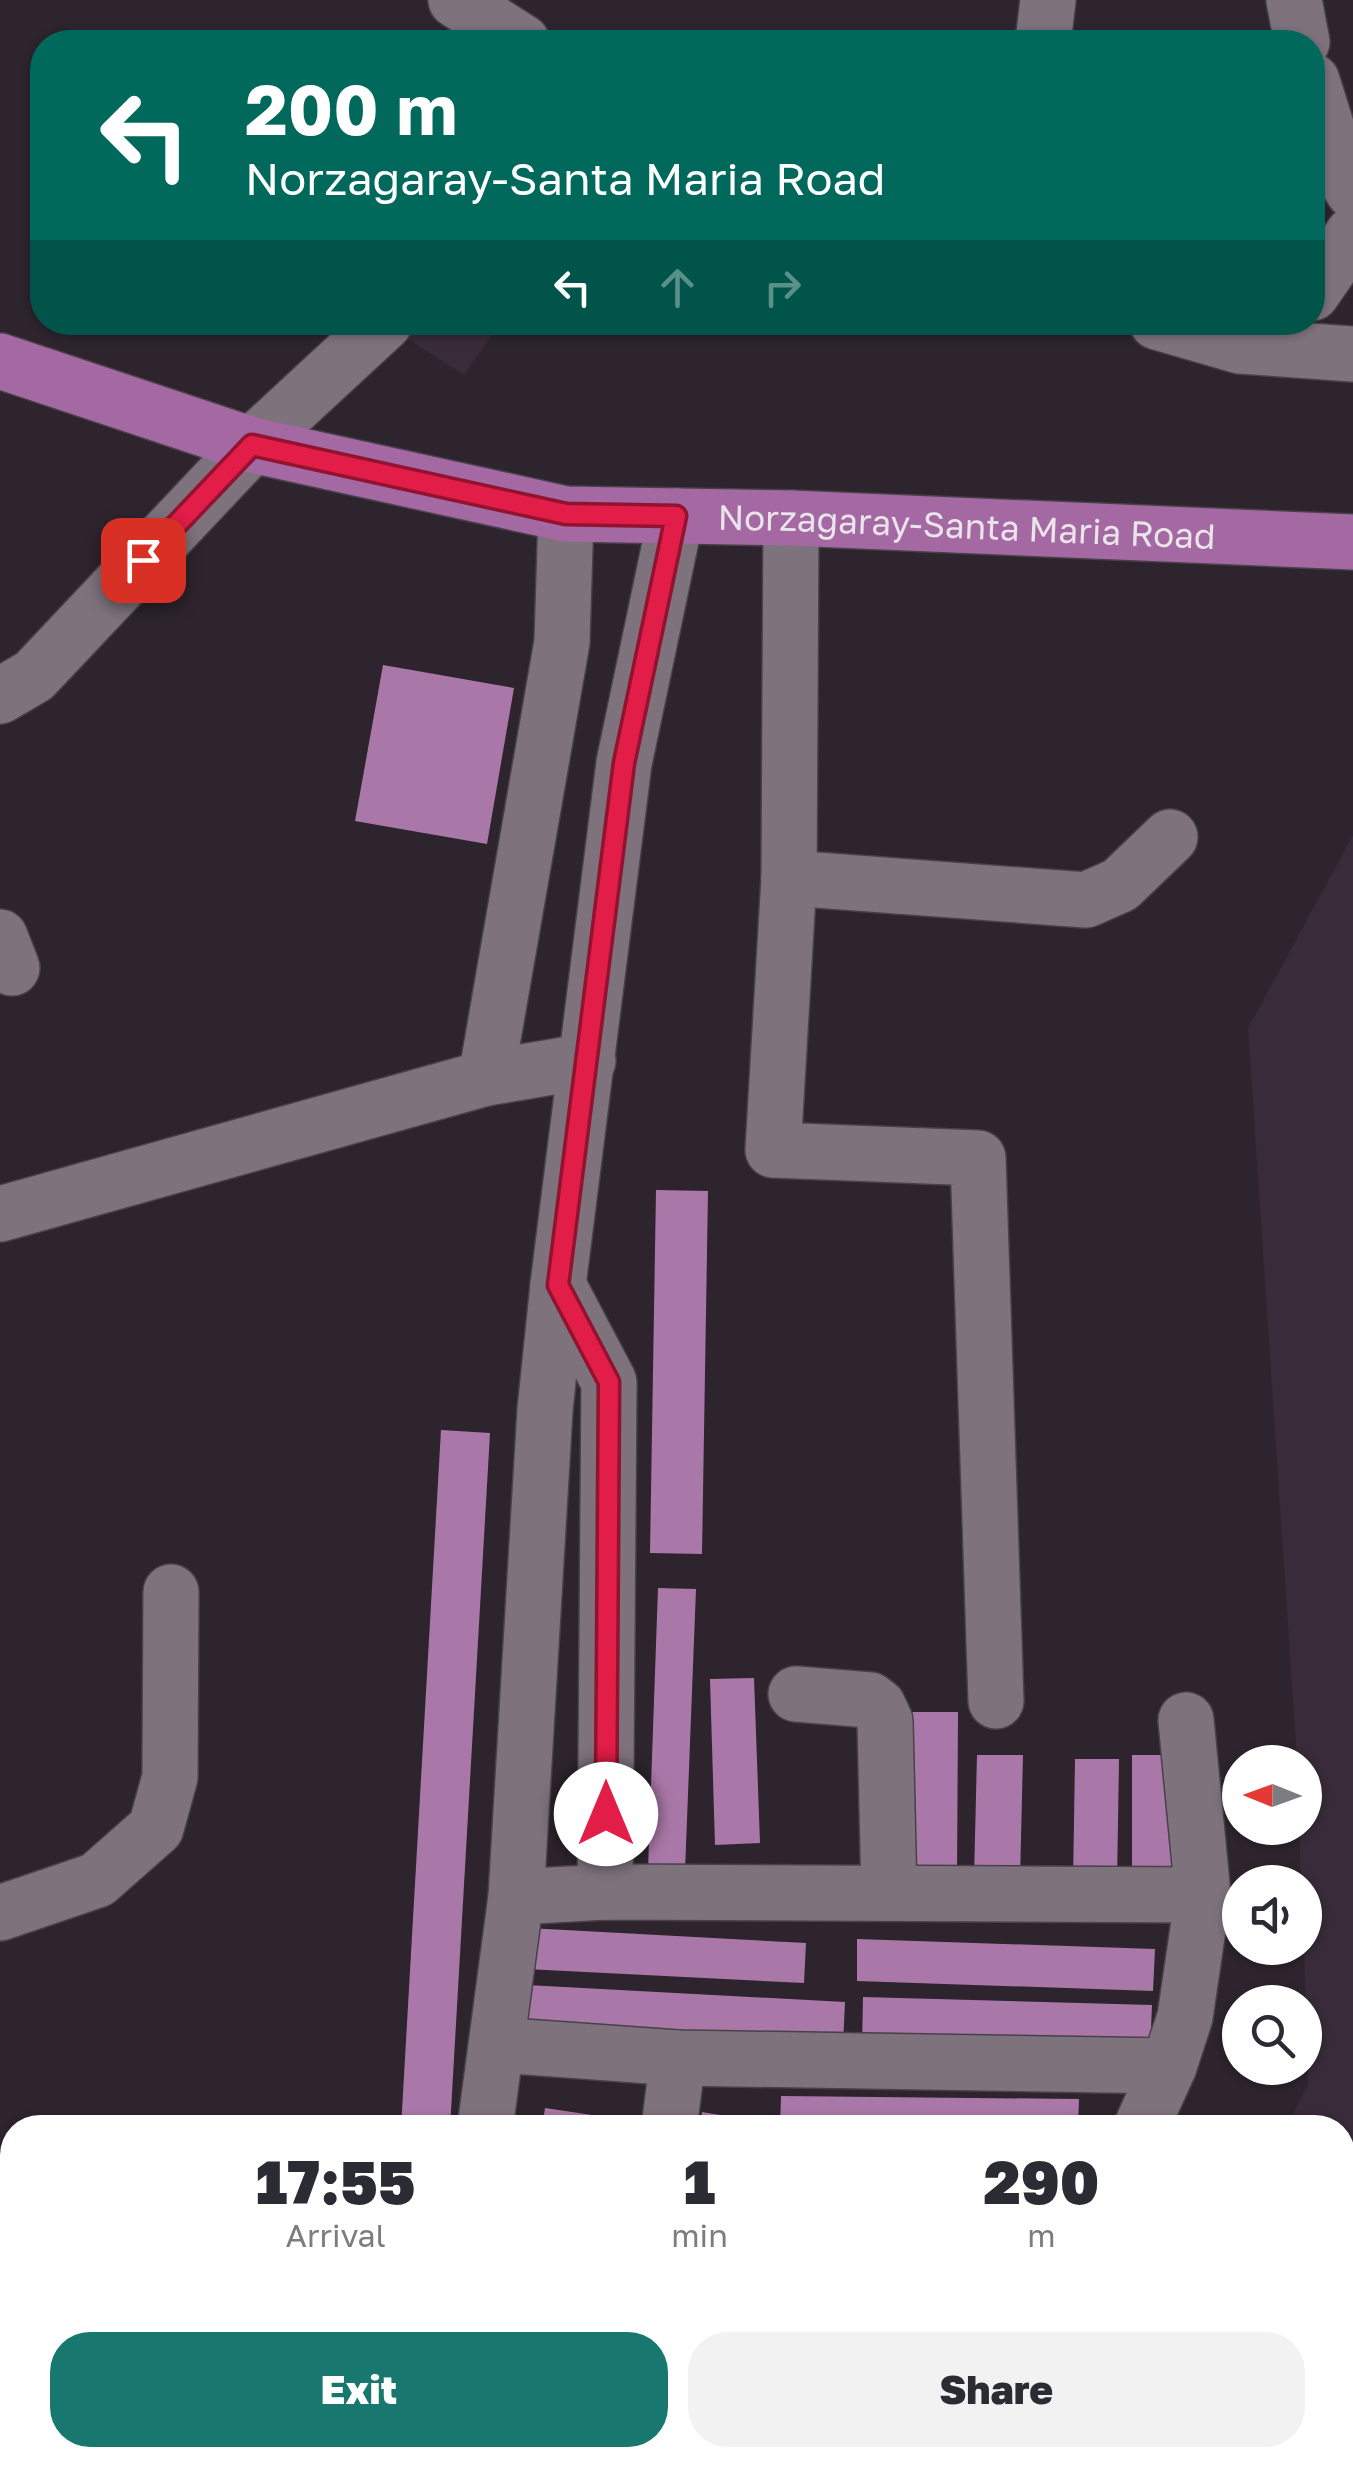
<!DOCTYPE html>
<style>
:root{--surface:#fff;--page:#f2f2f3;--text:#2b2b33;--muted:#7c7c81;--accent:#18776e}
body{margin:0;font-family:"Golos Text",sans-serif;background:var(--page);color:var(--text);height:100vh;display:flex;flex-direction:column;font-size:38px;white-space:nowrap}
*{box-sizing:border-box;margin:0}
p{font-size:32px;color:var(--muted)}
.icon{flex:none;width:55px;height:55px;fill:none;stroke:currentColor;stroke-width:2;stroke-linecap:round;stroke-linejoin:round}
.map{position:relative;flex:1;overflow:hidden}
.details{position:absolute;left:0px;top:2115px;width:1355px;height:352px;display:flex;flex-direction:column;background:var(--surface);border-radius:40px 40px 0 0;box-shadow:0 2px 8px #0004}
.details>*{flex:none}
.hud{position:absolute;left:30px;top:30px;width:1295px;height:305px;border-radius:40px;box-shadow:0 2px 8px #0004;background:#00695c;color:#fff;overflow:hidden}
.needle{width:65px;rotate:271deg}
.buttons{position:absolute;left:1222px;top:1745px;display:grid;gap:20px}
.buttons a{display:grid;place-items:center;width:100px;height:100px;border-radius:50%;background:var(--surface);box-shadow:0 2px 8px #0004;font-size:50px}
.pin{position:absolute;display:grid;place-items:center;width:85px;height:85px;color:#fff;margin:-42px;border-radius:20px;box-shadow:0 5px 15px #0006}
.me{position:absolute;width:110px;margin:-55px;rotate:0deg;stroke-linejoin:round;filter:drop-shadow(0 0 8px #0008)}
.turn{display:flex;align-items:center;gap:35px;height:210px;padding:0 50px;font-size:45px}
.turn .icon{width:130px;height:130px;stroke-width:2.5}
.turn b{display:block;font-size:70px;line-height:85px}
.lanes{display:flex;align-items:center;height:95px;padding:0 50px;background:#0003;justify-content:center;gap:50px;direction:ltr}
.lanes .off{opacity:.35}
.eta{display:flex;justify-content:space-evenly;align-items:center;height:170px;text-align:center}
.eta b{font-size:60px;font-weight:800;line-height:70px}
.action{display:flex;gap:20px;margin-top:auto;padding:20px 50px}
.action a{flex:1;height:115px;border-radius:40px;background:var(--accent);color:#fff;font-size:40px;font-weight:800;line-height:115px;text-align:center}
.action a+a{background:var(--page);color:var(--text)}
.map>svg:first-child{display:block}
.built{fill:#392b39}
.building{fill:#aa78a8}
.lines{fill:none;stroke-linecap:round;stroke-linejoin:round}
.minor-casing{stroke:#484148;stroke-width:58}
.major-casing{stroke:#484148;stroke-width:58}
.minor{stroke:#7e737d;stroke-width:55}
.major{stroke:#a468a3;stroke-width:55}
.route-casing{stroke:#92132f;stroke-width:25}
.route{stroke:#e11d48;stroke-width:18}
.labels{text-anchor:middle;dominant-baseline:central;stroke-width:10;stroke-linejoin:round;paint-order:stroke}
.street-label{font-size:35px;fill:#eae4ea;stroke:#130f13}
</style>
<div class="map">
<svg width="1353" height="2466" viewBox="0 0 1353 2466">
<rect width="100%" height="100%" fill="#2d242d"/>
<g class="built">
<path d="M405,323h95l-36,52 -67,-43z"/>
<path d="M1353,835v1631h-170l-10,-11h169v-327l-56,-1 22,-42 -4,-137 1,-66h-4l-2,-54h6v-66h-8l-49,-734z"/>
</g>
<g class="building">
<path d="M383,665l131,23 -27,156 -132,-23z"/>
<path d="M656,1190l52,1 -6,363 -52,-1z"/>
<path d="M441,1430l49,3 -40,695h-49z"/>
<path d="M658,1588l38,1 -11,282 -37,-1z"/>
<path d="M754,1678l6,165 -45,2 -5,-166z"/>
<path d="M912,1712h46l-1,166h-46z"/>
<path d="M977,1755h46l-3,125 -46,-2z"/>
<rect x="1132" y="1755" width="45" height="129"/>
<path d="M1075,1759h44l-2,124 -44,-1z"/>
<path d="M528,1928l278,15 -2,40 -278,-14z"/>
<path d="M857,1939l298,10 -2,42 -296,-10z"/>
<path d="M527,1985l318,17 -2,42 -318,-16z"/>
<path d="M863,1997l289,8 -2,48 -288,-8z"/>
<path d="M781,2096l298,3 -1,29h-298z"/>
<path d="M545,2108l47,7 -2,13h-48z"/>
<path d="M702,2112l49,8 -2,8h-49z"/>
<path d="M609,2116l43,8 -1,4h-44z"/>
<path d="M361,2455h55l-2,11h-54z"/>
<path d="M488,2455h49l-2,11h-48z"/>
<path d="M551,2455h44l-2,11h-44z"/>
<path d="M648,2455h50l-2,11h-50z"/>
<path d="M712,2455h46l-2,11h-46z"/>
<path d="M1025,2455h58l-5,11h-58z"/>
</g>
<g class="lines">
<g class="minor-casing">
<g id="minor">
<path d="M456,0l66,42"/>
<path d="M1294,0l8,42"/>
<path d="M1043,42l5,-42"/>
<path d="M1312,81l28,89 13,21"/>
<path d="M1312,293l41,-59"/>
<path d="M1157,322l83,24 113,8"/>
<path d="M791,518l-2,360 -16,272 205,8 18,543"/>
<path d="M0,696l34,-20 218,-231 133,-123"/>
<path d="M789,878l297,22 34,-15 50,-48"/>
<path d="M0,937l12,31"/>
<path d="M486,1078l76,-436 4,-128"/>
<path d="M0,1214l486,-136 102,-17"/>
<path d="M558,1285l51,97 -4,510"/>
<path d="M796,1694l74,6 8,6 7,15 4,172"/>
<path d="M516,1897l89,-5 598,3"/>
<path d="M0,1913l97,-33 59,-52 14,-51 1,-185"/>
<path d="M497,2045l181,13 491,8"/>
<path d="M485,2128l31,-231 29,-487 13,-125 66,-522 52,-247"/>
<path d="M669,2128l9,-70"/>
<path d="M1141,2128l28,-62 16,-49 18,-122 -17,-175"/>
<path d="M437,2466l2,-11"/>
<path d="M622,2466l2,-11"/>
<path d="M799,2466l2,-11"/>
<path d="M988,2466l6,-11"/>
</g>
</g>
<g class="major-casing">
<g id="major">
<path id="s1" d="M0,361l252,84 314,69 225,4 562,24"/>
</g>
</g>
<use href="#minor" class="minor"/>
<use href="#major" class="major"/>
</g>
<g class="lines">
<g class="route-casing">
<path id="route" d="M143,560l109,-115 314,69 110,2 -52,247 -66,522 51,97 -3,432"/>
</g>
<use href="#route" class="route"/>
</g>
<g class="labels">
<g class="street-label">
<text stroke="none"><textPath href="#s1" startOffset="988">Norzagaray-Santa Maria Road</textPath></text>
</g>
</g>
</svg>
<div class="buttons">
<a><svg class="needle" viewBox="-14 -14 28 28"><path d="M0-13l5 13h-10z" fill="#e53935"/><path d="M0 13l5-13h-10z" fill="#7c7c81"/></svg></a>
<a><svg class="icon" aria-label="sound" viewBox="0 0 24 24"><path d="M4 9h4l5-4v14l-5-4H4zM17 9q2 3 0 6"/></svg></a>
<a><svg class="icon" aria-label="search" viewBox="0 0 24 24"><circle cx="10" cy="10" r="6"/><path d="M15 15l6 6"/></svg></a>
</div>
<div class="pin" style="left:143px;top:560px;background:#d93025"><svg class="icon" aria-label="arrive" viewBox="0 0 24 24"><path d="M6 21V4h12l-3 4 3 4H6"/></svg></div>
<svg class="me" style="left:606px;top:1814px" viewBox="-20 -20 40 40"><circle r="19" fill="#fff"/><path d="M0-13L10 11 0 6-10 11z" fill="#e11d48"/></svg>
<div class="hud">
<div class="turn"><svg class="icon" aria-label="left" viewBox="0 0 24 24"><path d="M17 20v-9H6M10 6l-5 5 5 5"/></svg><div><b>200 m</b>Norzagaray-Santa Maria Road</div></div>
<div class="lanes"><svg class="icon" aria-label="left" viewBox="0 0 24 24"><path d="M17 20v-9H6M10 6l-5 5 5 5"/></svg><svg class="icon off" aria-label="ahead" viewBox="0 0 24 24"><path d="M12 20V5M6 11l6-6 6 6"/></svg><svg class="icon off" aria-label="right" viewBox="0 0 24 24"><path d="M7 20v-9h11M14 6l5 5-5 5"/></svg></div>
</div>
<section class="details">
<div class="eta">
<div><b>17:55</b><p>Arrival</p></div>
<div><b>1</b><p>min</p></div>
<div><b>290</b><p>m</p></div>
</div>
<div class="action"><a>Exit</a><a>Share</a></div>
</section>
</div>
